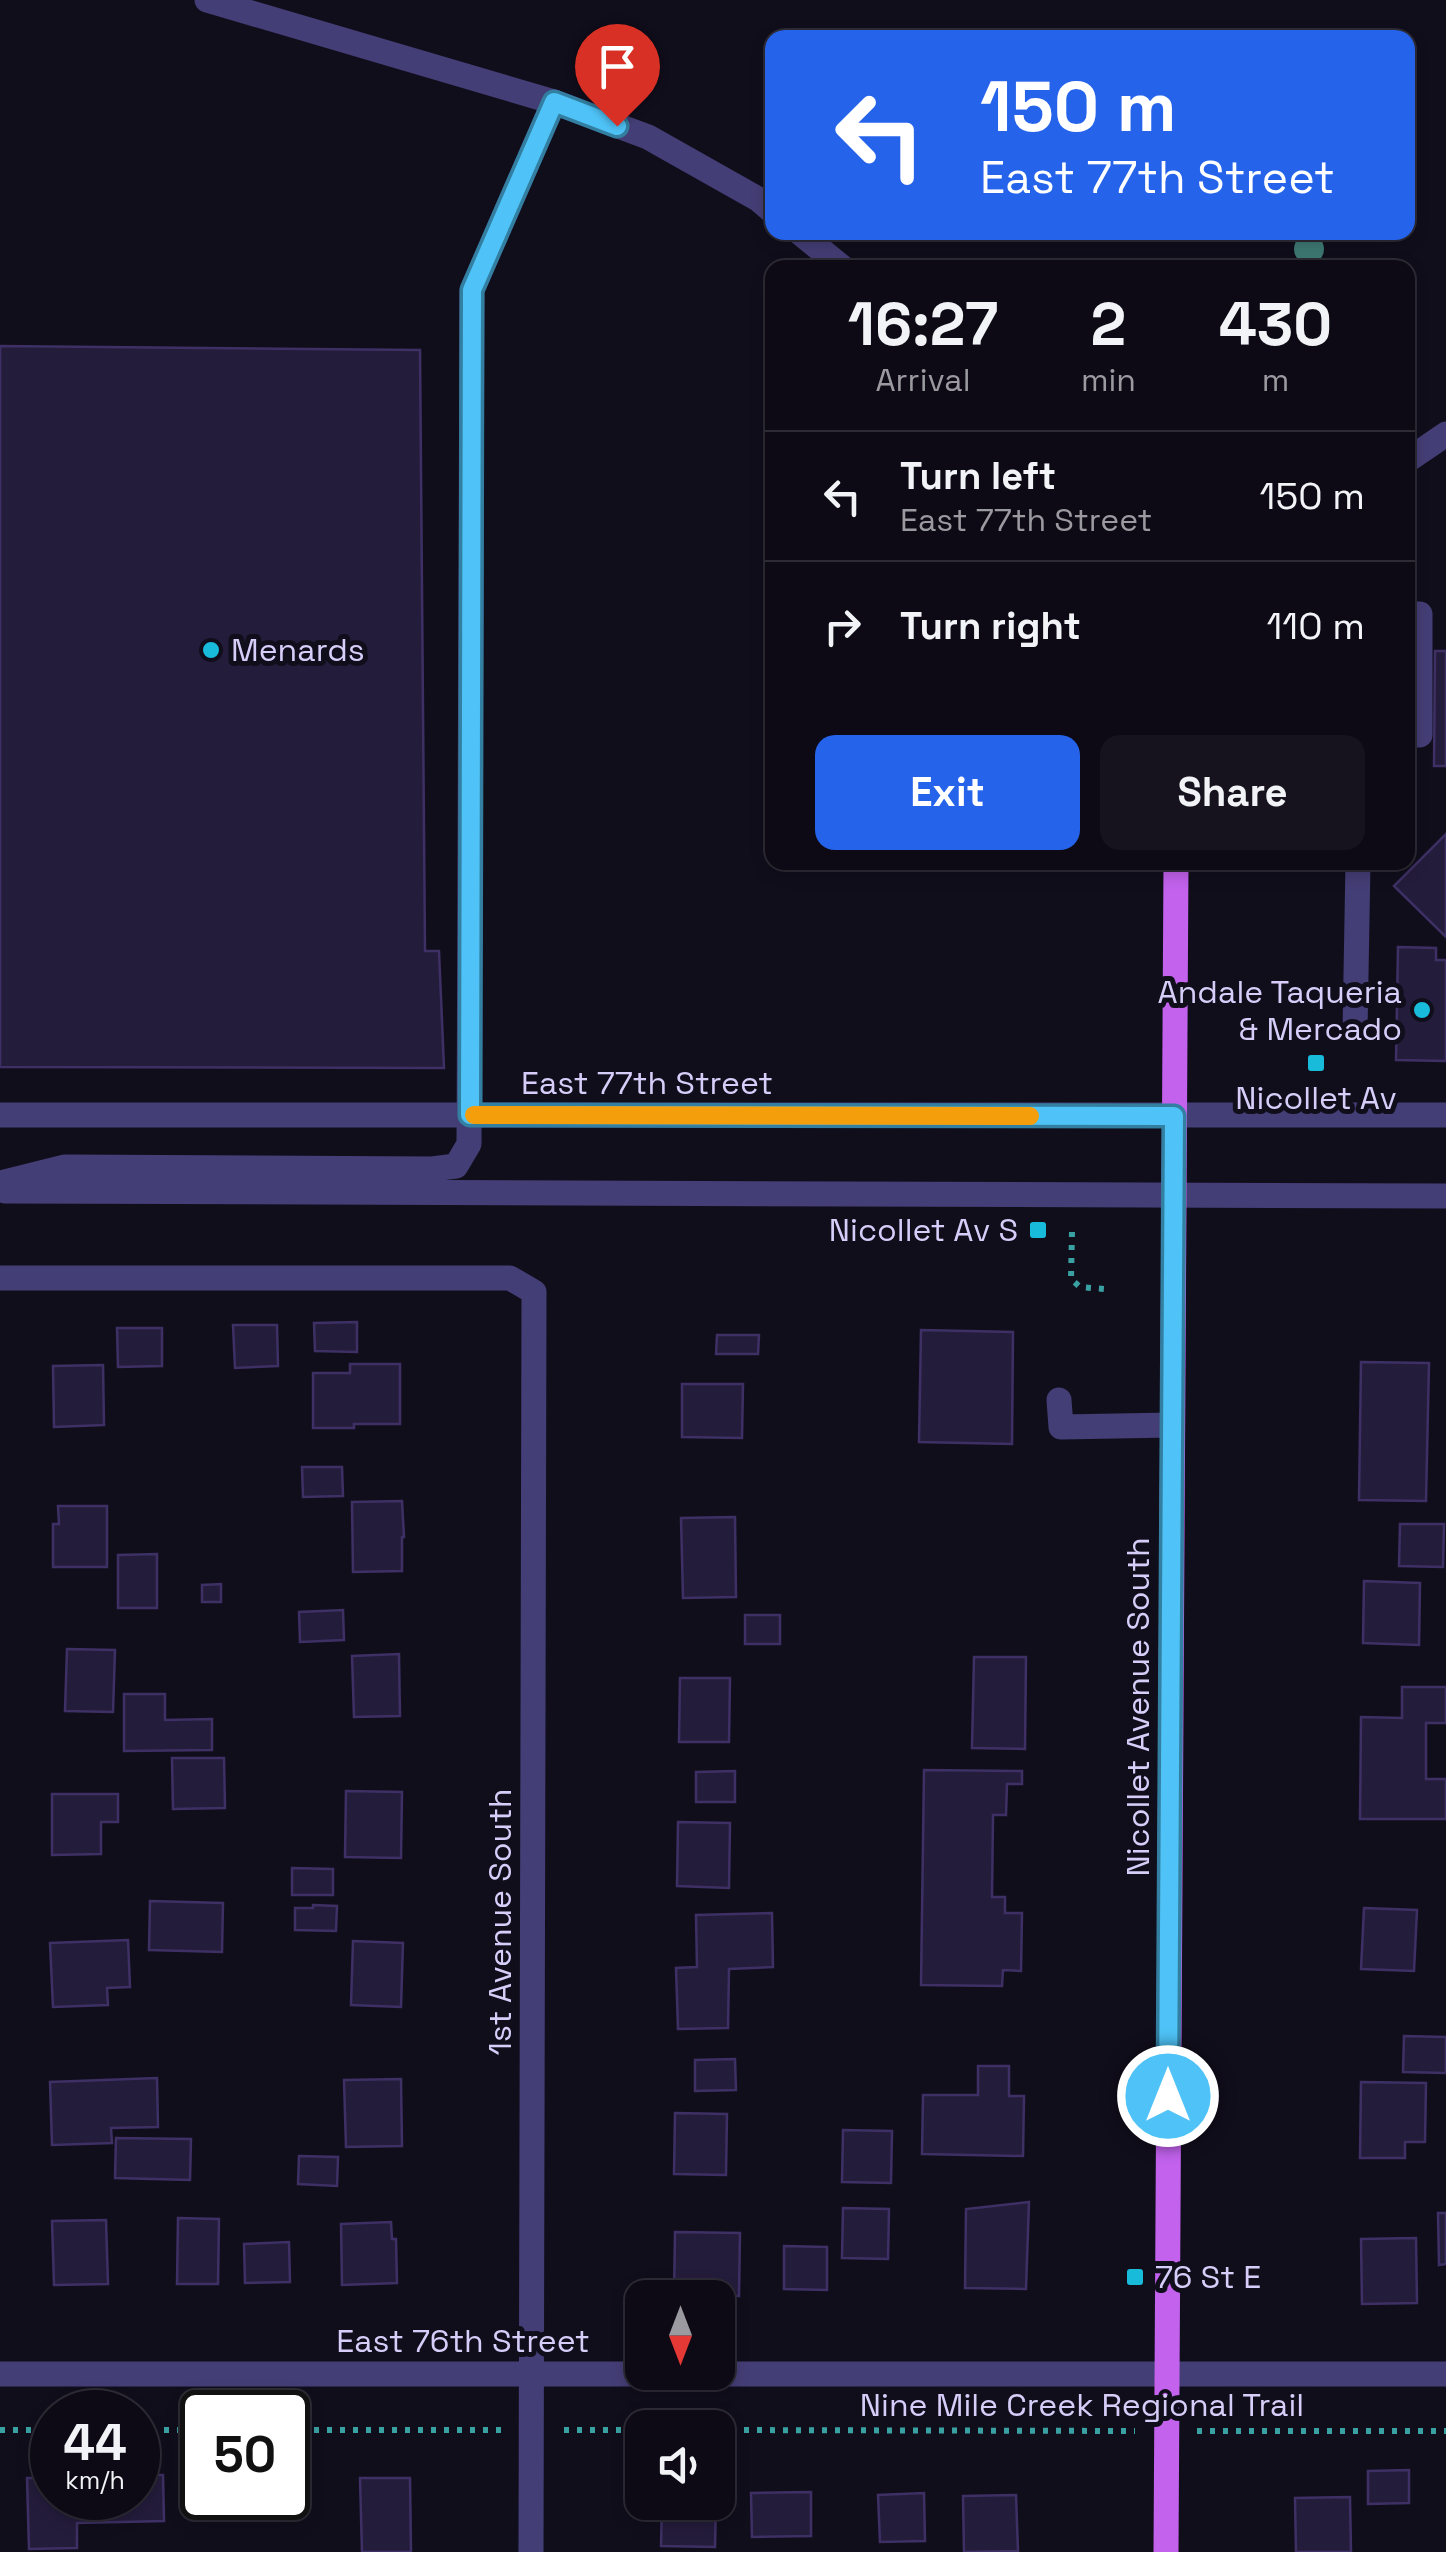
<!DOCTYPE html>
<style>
:root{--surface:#0d0a15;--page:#16131e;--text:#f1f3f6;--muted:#9a9aa0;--line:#2d2b34;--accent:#2563eb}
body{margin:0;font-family:"Space Grotesk",sans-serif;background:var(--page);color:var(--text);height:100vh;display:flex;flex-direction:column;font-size:38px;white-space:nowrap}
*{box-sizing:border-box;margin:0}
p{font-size:32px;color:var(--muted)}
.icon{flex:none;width:55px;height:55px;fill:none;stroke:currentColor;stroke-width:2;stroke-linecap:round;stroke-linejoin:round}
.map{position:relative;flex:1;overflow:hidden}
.details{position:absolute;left:765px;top:260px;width:650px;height:610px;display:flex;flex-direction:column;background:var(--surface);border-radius:20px;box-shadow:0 5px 15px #0003,0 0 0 2px var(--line)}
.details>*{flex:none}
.banner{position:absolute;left:765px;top:30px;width:650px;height:210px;border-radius:20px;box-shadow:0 5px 15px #0003,0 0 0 2px var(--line);background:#2563eb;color:#fff;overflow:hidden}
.needle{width:65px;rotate:180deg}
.controls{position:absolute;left:625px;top:2280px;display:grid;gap:20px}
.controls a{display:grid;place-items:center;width:110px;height:110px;border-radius:20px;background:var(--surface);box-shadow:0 5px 15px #0003,0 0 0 2px var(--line);font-size:50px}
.speed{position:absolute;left:30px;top:2390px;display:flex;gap:20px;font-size:50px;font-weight:700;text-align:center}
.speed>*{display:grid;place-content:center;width:130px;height:130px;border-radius:50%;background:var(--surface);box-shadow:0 5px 15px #0003,0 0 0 2px var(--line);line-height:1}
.speed small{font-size:25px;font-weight:400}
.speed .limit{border:5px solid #111;border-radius:15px;background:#fff;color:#111}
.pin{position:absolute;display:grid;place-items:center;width:85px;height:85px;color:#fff;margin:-102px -42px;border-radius:50% 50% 50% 0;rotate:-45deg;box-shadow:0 0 10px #0007}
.pin .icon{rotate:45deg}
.me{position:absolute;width:110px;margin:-55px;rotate:0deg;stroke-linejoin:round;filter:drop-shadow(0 0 8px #0008)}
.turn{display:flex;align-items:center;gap:35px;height:210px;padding:0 50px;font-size:45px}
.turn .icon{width:130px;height:130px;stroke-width:2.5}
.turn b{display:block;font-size:70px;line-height:85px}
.eta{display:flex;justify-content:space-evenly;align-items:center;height:170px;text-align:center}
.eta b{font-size:60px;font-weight:800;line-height:70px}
.cta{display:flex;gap:20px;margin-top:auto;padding:20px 50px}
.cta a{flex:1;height:115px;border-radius:20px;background:var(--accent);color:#fff;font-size:40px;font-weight:800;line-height:115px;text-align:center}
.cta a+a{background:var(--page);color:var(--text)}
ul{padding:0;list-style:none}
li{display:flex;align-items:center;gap:30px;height:130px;padding:0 50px;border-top:2px solid var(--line)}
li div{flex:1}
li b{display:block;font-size:38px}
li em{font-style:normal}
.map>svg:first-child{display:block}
.building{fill:#241c3b;stroke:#3e3064;stroke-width:2.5}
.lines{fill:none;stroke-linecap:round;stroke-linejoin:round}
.path{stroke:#3aa1a2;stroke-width:6;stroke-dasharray:5 8;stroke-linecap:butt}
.minor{stroke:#443e76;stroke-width:25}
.major{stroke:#c262ed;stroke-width:25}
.tree{fill:#3e7974}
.route-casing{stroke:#337fa1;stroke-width:25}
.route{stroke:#4fc3f7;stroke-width:18}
.slow{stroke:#f59e0b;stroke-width:18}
.poi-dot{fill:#19bbdb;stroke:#110e1c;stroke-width:4}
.labels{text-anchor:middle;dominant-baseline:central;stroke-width:10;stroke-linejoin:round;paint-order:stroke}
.poi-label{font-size:32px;fill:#d6cef9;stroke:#110e1c;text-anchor:start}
.street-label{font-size:32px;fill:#d6cef9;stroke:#110e1c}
</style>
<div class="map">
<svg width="1446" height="2552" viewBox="0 0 1446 2552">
<rect width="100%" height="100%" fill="#110e1c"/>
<g class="building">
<path d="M0,346l420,4 5,601h14l5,117 -444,-1z"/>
<path d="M1435,651h11v115h-12z"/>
<path d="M1446,834v103l-52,-51z"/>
<path d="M1398,947l38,1v12h10v101l-50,-1z"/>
<path d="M357,1322v30l-42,-1 -1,-28z"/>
<path d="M233,1325h44l1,41 -43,2z"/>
<path d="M117,1328h45v38l-44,1z"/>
<path d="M921,1330l92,2 -1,112 -93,-2z"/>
<path d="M717,1335h42l-1,19h-42z"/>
<path d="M1361,1362l68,1 -3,138 -67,-1z"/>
<path d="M350,1364h50v60h-46v4h-41v-55h37z"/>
<path d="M103,1365l1,60 -50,2 -1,-61z"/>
<path d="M682,1384h61l-1,54 -60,-1z"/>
<path d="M302,1467h40l1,29 -40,1z"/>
<path d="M402,1501l2,36h-2v34l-49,1 -1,-70z"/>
<path d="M58,1506h49v61h-54v-43h6z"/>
<path d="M735,1517l1,80 -53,1 -2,-80z"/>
<path d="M1400,1524h44l-1,43 -44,-1z"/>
<path d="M157,1554v54h-39v-53z"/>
<path d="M1364,1581l56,2 -1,62 -56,-2z"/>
<path d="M221,1584v18h-19v-17z"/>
<path d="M343,1610l1,30 -44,2 -1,-30z"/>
<rect x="745" y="1615" width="35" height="29"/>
<path d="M67,1649l48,1 -2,62 -48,-1z"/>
<path d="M399,1654l1,62 -46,1 -2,-61z"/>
<path d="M974,1657h52l-1,92 -53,-1z"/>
<path d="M680,1678h50l-1,64h-50z"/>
<path d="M1402,1687h44v36h-20v56h20v40h-86l1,-102 41,1z"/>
<path d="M124,1694h41v26l47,-1v31l-88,1z"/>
<path d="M172,1758h52l1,50 -52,1z"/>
<path d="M924,1770l98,1v13h-15l-1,31h-13l-1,82h13v16h17l-1,58 -18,-1 -1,16 -81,-1z"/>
<path d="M735,1771v31h-39v-30z"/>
<path d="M346,1791l56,1 -1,66 -56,-1z"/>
<path d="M52,1794h66v28h-17v32l-49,1z"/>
<path d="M678,1822l52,1 -1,65 -52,-2z"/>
<path d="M292,1868l41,1v26h-41z"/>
<path d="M150,1901l73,2 -1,49 -73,-2z"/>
<path d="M313,1905l24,1 -1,25 -41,-1v-22h18z"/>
<path d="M1364,1908l53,2 -3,61 -53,-2z"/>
<path d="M772,1913l1,54 -44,2 -1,59 -50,1 -2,-61 21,-1 -1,-52z"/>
<path d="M128,1940l2,47 -23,1 1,17 -55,2 -3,-64z"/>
<path d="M353,1941l50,2 -2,64 -50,-2z"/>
<path d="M1404,2036l42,1v36l-43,-1z"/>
<path d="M735,2059l1,31 -41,1v-31z"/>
<path d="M978,2066h31v30h15l-1,60 -101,-2 1,-59h55z"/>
<path d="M157,2078l1,49 -47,1 1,15 -60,2 -2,-63z"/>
<path d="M401,2079l1,67 -56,1 -2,-67z"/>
<path d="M1361,2082l65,1 -1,59h-20v16h-45z"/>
<path d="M675,2113l52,1 -1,61 -52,-1z"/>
<path d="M843,2130l49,1 -1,52 -49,-1z"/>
<path d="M116,2138l75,1 -1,41 -75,-2z"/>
<path d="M299,2156l39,1 -1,29 -39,-2z"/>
<path d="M1029,2202l-3,87 -61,-1 1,-79z"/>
<path d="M843,2208l46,1 -1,50 -46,-1z"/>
<path d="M1438,2213h8v51l-7,1z"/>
<path d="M178,2218l41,1 -1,65h-41z"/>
<path d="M106,2220l2,64 -54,1 -2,-64z"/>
<path d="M391,2222l1,17h4l1,44 -55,2 -1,-61z"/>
<path d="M675,2232l65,1 -1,63 -65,-1z"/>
<path d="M1416,2238l1,65 -55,1 -1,-65z"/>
<path d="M289,2242l1,40 -45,1 -1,-39z"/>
<path d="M784,2246l43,1v43l-43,-1z"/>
<path d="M1409,2470v33l-41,1v-33z"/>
<path d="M138,2475h25l1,46 -87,2v25l-48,1 -2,-71h25v20h86z"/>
<path d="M360,2478h50l1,74h-49z"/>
<path d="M811,2492v44l-59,1 -1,-44z"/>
<path d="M924,2493l1,48 -45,1 -2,-47z"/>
<path d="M1016,2495l2,56 -54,1 -1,-56z"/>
<path d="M1350,2497l1,55h-55l-1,-54z"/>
<path d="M237,2498h44v15l-44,-1z"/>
<path d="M662,2502h54l-1,45 -54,-1z"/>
</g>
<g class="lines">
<g class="path">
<path d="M1072,1232l-1,47 9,8 24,2"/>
<path d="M0,2430h52"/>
<path d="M138,2430h64"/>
<path d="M288,2430h213"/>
<path d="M564,2430h78"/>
<path d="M718,2430l417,1"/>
<path d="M1197,2431h249"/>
</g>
<g class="minor">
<path d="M207,0l347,102 94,35 110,62 14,12"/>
<path d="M799,232l44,36"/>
<path d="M1408,460l38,-26"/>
<path d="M1408,614h12v121h-12"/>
<path d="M1355,1031l3,-169"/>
<path d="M0,1115h1446"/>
<path d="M0,1183l65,-16 367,2 24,-3 13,-22 3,-854 82,-188"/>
<path d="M5,1191l1441,5"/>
<path d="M0,1278h510l24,14 -3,1260"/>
<path d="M1059,1400l2,27 111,-2"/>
<path d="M0,2374h1446"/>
</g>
<path class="major" d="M1166,2552l10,-1690"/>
</g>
<circle class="tree" cx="1309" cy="249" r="15"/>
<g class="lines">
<g class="route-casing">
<path id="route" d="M617,126l-63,-24 -82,188 -2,825 704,1 -6,980"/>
</g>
<use href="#route" class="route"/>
<path class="slow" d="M474,1115l556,1"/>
</g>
<g class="poi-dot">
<circle cx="211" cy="650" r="10"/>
<circle cx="1422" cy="1010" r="10"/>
<rect x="1306" y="1053" width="20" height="20" rx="5"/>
<rect x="1028" y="1220" width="20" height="20" rx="5"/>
<rect x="1125" y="2267" width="20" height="20" rx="5"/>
</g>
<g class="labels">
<g class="poi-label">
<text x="231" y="650">Menards</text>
<text x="1402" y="992" text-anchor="end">Andale Taqueria<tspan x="1402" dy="37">&amp; Mercado</tspan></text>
<text x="1316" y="1098" text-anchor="middle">Nicollet Av</text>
<text x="1018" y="1230" text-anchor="end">Nicollet Av S</text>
<text x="1155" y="2277">76 St E</text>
</g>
<g class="street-label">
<text x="647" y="1083">East 77th Street</text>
<text transform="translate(1138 1707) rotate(-90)">Nicollet Avenue South</text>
<text transform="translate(500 1922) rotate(-90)">1st Avenue South</text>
<text x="463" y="2341">East 76th Street</text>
<text x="1082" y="2405">Nine Mile Creek Regional Trail</text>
</g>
</g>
</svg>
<div class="controls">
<a><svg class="needle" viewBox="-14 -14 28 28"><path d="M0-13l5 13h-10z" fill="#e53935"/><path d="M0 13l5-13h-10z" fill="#9a9aa0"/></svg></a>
<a><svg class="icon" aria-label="sound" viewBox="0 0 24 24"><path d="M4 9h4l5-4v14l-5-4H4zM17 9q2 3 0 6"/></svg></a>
</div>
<div class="speed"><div>44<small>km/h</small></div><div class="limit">50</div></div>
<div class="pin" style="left:617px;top:126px;background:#d93025"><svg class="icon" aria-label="arrive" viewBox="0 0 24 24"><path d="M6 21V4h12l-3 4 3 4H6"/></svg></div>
<svg class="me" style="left:1168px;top:2096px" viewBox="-20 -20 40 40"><circle r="17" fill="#4fc3f7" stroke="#fff" stroke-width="3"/><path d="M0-11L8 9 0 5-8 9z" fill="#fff"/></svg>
<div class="banner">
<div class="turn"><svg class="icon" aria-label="left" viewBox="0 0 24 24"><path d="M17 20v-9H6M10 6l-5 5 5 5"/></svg><div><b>150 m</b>East 77th Street</div></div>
</div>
<section class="details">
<div class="eta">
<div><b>16:27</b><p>Arrival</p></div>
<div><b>2</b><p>min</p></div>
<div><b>430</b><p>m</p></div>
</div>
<ul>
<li><svg class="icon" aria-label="left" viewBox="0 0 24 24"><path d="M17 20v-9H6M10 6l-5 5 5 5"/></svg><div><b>Turn left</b><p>East 77th Street</p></div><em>150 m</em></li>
<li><svg class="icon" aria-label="right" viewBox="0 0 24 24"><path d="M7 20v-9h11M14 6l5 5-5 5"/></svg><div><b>Turn right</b></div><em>110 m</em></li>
</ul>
<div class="cta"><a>Exit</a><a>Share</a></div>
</section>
</div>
